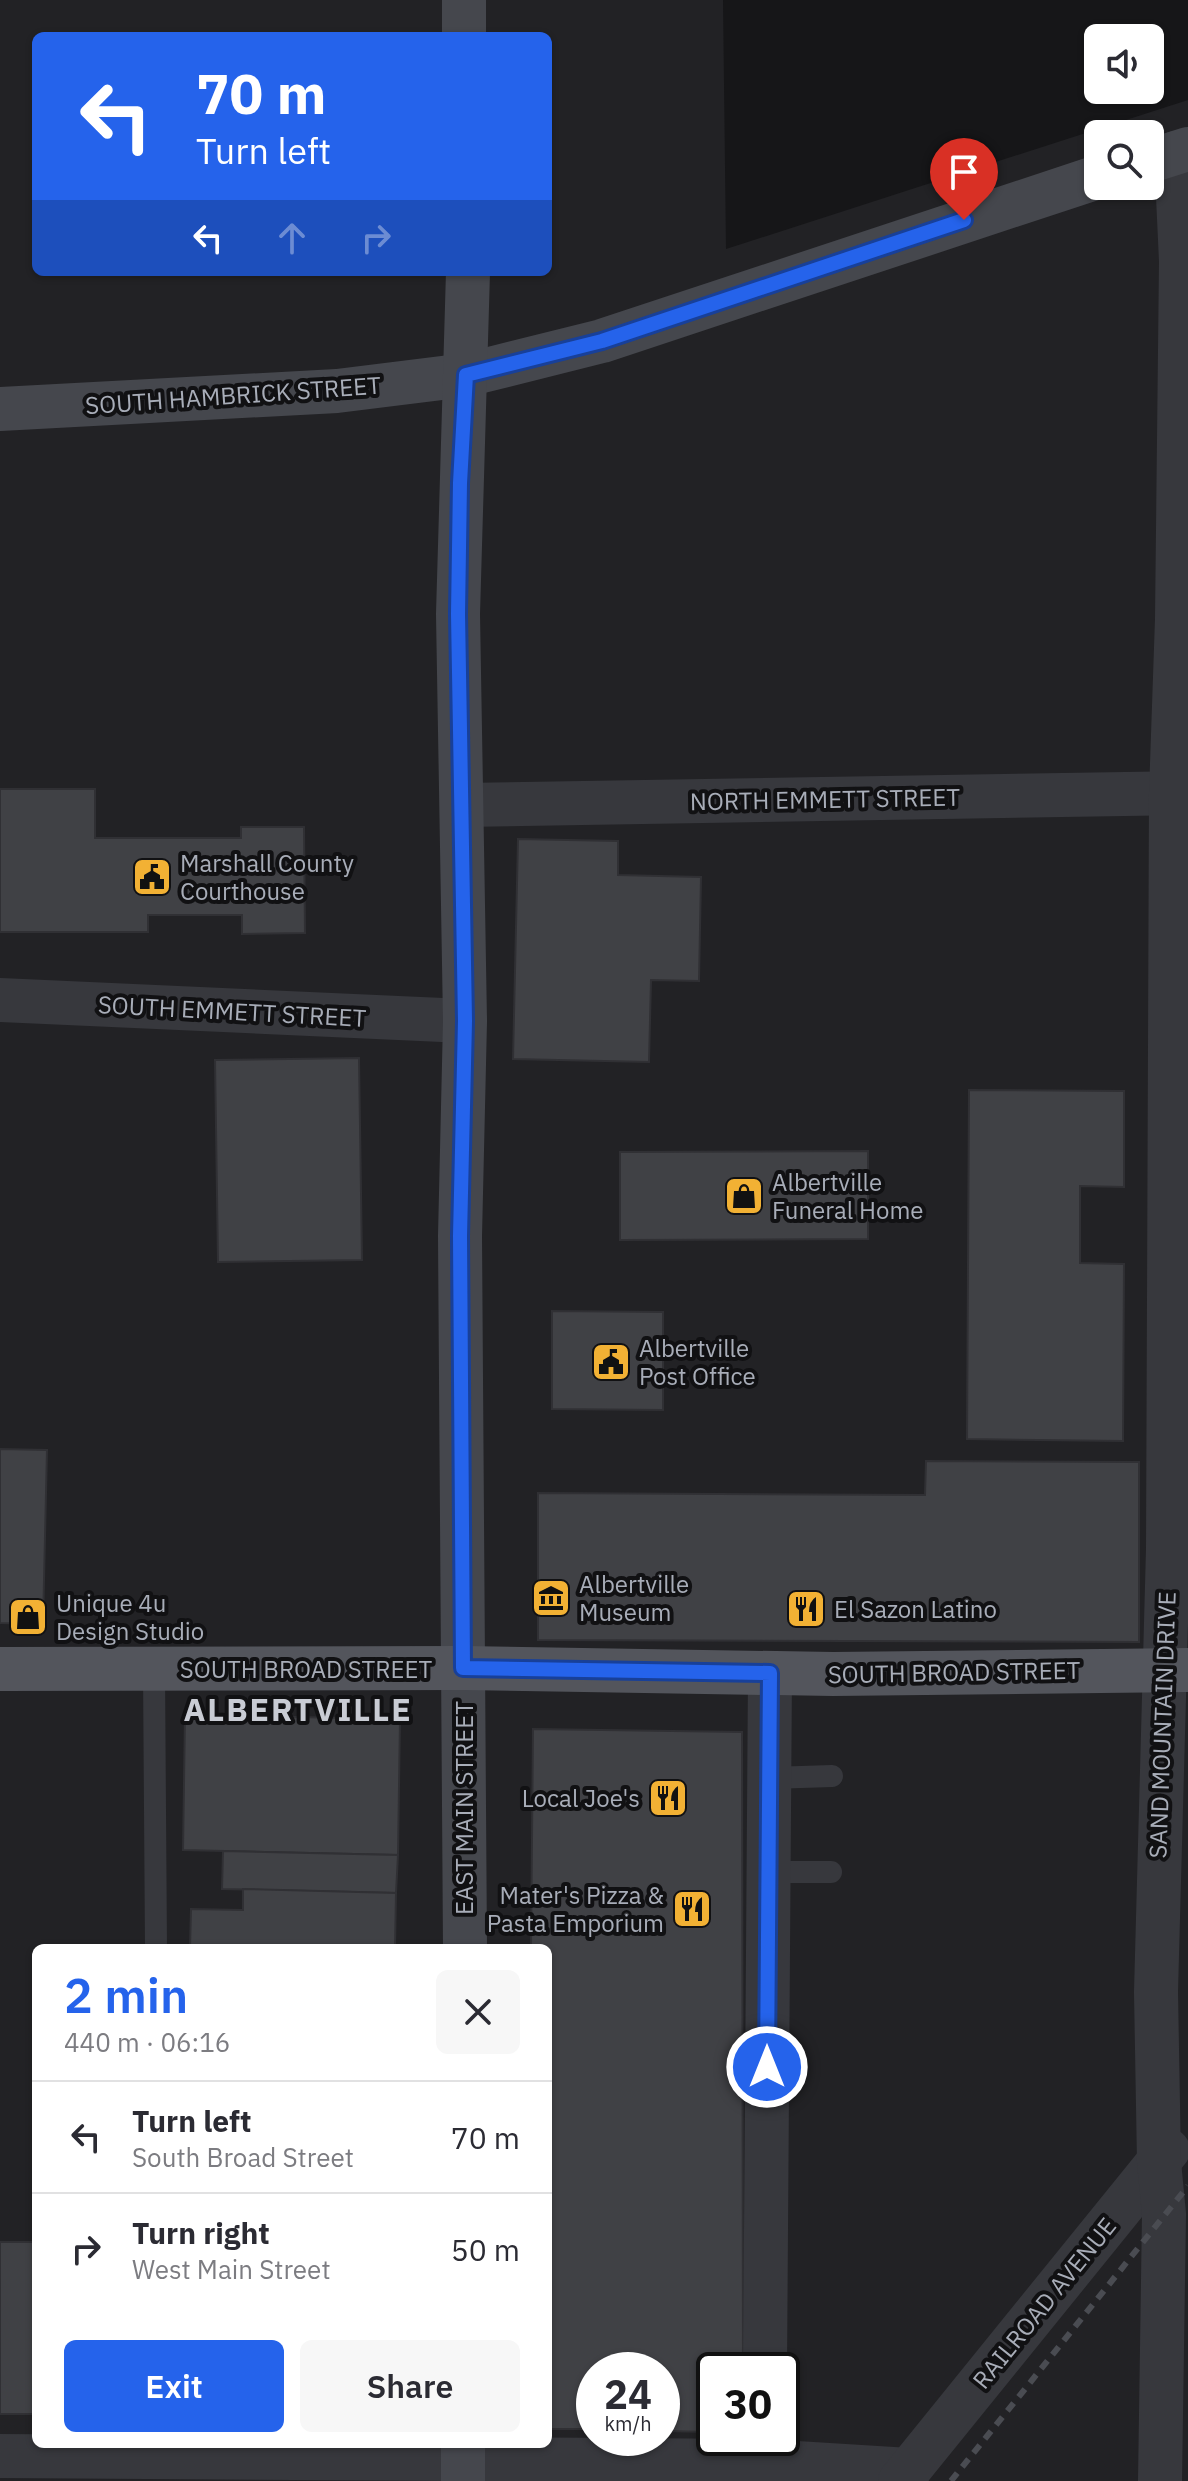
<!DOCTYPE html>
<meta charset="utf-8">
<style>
:root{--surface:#fff;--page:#f7f7f7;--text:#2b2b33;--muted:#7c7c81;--line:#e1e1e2;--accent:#2563eb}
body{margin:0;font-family:"IBM Plex Sans",sans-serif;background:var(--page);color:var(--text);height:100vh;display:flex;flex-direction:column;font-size:30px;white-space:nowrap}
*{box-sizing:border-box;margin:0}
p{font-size:26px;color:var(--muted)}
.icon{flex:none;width:44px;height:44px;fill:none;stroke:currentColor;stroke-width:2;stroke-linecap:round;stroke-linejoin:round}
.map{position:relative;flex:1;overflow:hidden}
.details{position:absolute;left:32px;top:1944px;width:520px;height:504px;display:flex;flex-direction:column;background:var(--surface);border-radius:12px;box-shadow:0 2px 6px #0004}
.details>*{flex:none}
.hud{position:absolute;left:32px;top:32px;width:520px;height:244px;border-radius:12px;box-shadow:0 2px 6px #0004;background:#2563eb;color:#fff;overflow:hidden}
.controls{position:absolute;left:1084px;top:24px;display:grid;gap:16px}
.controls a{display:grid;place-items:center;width:80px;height:80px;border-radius:12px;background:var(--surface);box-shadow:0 2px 6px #0004;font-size:40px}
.speed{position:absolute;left:576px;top:2352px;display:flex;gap:16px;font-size:40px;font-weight:700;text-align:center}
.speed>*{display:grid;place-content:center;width:104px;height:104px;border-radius:50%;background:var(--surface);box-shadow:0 2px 6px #0004;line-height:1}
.speed small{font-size:20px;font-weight:400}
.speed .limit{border:4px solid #111;border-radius:12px;background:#fff;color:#111}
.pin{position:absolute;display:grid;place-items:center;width:68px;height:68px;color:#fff;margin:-82px -34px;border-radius:50% 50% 50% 0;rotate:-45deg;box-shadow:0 0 8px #0007}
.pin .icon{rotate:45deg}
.me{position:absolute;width:88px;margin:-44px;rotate:0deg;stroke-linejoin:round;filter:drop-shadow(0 0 6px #0008)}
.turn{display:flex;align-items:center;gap:28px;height:168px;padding:0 32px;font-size:36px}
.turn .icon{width:104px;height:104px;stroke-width:2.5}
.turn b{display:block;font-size:56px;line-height:68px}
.lanes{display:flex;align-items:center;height:76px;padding:0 32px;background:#0003;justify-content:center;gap:40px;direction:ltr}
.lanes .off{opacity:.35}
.round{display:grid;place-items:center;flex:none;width:84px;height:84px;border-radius:12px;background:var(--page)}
.overview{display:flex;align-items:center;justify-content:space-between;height:136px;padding:0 32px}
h1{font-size:48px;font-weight:600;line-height:60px;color:var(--accent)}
.button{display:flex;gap:16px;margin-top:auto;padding:16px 32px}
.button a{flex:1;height:92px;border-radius:12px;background:var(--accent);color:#fff;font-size:32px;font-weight:600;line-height:92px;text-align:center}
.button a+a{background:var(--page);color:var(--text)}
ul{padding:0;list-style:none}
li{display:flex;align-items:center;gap:24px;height:112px;padding:0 32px;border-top:2px solid var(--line)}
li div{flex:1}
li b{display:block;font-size:30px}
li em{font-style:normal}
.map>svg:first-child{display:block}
.built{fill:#222225;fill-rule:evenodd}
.building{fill:#404145;stroke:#303034;stroke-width:2}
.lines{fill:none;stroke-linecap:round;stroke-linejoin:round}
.lane{stroke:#37383d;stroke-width:22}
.street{stroke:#37383d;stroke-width:44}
.secondary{stroke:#45474d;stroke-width:44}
.primary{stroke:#53555c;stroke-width:44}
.rail{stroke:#4a4c52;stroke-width:6;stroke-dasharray:10 8;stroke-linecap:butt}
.route-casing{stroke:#184099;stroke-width:20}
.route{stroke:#2563eb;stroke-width:14}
.labels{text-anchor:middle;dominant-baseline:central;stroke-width:8;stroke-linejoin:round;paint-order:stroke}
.street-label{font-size:24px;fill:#a8adb8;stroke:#111113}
.poi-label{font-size:24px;fill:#a8adb8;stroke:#111113;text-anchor:start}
.district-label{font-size:32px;font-weight:bold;letter-spacing:2px;fill:#c9ccd4;stroke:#111113}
</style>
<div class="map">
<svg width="1188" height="2481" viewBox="0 0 1188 2481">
<rect width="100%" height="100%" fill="#161618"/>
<path class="built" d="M0,0h723l3,249 462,-149v2381h-1188zM36,36h512v236h-512zM1098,134h52v52h-52zM36,1948h512v496h-512zM594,2370h68v68h-68zM714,2370h68v68h-68z"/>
<g class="building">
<path d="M0,789h95v49h146v-11h63l1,106 -63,1v-19h-94v17h-148z"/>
<path d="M518,839l100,2v34l83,2 -2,104 -48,-1 -2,82 -136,-3z"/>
<path d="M359,1058l3,202 -144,2 -3,-202z"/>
<path d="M969,1090l155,1v96l-44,-1v77l44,1 -1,177 -156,-2z"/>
<path d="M868,1151v88l-248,1v-88z"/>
<path d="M552,1311l111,1v98l-111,-1z"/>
<path d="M0,1449l47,1 -4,174 -43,-1z"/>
<path d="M926,1461l213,1v180l-601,-2v-147l387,2z"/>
<path d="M185,1715l215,4 -2,136 -215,-5z"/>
<path d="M533,1729l209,3 1,638h-29v62l-52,-1v-61h-68v59h-46v-481h-17z"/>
<path d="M223,1851l175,4 -2,38 -174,-4z"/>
<path d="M243,1889l153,4 -1,55h-205l1,-39 52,1z"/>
<rect x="0" y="2242" width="36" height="172"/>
</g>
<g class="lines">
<g class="lane">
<path d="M154,1670l2,278"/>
<path d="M770,1778l62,-2"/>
<path d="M768,1872h63"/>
</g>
<g class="street">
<path d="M462,805l726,-12"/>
<path d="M0,1000l465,21"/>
<path d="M765,2370l5,-697"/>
<path d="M0,2456l764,5 145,9"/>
<path d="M900,2481l268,-331"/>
<path d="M1160,2481l4,-267 -5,-52 -3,-170 12,-443 3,-756 6,-174 4,-358 -5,-108"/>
</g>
<g class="secondary">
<path d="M464,0v36"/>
<path d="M1150,161l38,-12"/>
<path d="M0,409l337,-18 129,-16 136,-34 496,-164"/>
<path d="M465,1948l-5,-712 5,-215 -7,-407 10,-342"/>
<path d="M463,2444v37"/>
</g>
<path class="primary" d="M0,1669l463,-1 370,6 355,-4"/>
<path class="rail" d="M951,2481l237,-295"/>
</g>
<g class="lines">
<g class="route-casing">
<path id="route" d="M767,2067l3,-394 -307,-5 -3,-432 5,-215 -7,-407 2,-131 6,-108 136,-34 362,-121"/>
</g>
<use href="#route" class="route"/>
</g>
<defs>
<g id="civic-square" transform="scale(2)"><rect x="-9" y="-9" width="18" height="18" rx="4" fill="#f2b134" stroke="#111113"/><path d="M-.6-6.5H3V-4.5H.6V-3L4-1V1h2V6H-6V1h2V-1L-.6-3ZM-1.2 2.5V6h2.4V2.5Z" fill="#111"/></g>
<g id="shop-square" transform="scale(2)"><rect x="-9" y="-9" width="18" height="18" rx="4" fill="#f2b134" stroke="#111113"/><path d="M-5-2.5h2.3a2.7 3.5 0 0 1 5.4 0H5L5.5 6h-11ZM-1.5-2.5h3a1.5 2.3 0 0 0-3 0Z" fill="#111"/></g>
<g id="museum-square" transform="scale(2)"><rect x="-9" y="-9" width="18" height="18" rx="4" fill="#f2b134" stroke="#111113"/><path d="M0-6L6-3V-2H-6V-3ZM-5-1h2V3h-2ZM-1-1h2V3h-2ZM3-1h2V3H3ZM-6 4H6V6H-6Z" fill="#111"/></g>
<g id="restaurant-square" transform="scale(2)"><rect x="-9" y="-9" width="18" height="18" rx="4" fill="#f2b134" stroke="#111113"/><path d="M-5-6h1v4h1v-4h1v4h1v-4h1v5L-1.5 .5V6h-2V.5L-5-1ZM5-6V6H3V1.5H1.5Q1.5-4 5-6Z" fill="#111"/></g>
</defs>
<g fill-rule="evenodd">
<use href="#civic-square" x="152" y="877"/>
<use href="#shop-square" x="744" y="1196"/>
<use href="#civic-square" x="611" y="1362"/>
<use href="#museum-square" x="551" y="1598"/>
<use href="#restaurant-square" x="806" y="1609"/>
<use href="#shop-square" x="28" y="1617"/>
<use href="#restaurant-square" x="668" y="1798"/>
<use href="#restaurant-square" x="692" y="1909"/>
</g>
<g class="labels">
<g class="street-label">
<text transform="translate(233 395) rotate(-4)">SOUTH HAMBRICK STREET</text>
<text transform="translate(825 799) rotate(-1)">NORTH EMMETT STREET</text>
<text transform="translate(232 1011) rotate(3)">SOUTH EMMETT STREET</text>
<text x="306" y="1669">SOUTH BROAD STREET</text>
<text transform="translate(954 1672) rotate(-1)">SOUTH BROAD STREET</text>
<text transform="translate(1162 1725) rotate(-88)">SAND MOUNTAIN DRIVE</text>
<text transform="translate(464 1808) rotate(-90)">EAST MAIN STREET</text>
<text transform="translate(1044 2303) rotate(-51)">RAILROAD AVENUE</text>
</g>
<g class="poi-label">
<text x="180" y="863">Marshall County<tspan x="180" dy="28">Courthouse</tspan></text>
<text x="772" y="1182">Albertville<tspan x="772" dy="28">Funeral Home</tspan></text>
<text x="639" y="1348">Albertville<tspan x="639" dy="28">Post Office</tspan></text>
<text x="579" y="1584">Albertville<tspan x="579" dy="28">Museum</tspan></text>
<text x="56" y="1603">Unique 4u<tspan x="56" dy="28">Design Studio</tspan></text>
<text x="834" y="1609">El Sazon Latino</text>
<text x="640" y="1798" text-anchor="end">Local Joe's</text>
<text x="664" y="1895" text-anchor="end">Mater's Pizza &amp;<tspan x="664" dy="28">Pasta Emporium</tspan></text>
</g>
<g class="district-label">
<text x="298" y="1709">ALBERTVILLE</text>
</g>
</g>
</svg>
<div class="controls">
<a><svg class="icon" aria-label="sound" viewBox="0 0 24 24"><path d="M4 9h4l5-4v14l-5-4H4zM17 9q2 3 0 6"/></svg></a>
<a><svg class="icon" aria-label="search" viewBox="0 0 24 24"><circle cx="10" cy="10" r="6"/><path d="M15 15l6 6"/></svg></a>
</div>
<div class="speed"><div>24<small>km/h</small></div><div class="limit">30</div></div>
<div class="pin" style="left:964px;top:220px;background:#d93025"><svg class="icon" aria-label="arrive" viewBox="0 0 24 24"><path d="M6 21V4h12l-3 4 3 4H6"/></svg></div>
<svg class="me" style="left:767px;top:2067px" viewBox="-20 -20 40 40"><circle r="17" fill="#2563eb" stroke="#fff" stroke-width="3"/><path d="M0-11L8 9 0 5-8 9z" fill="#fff"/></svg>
<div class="hud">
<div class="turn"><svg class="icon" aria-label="left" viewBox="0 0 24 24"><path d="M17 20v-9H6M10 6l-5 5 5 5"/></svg><div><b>70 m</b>Turn left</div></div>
<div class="lanes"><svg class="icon" aria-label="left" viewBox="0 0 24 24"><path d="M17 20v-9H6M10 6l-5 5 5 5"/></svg><svg class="icon off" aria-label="ahead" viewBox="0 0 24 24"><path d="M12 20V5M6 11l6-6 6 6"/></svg><svg class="icon off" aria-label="right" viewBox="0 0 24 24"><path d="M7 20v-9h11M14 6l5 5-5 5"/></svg></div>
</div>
<section class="details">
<div class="overview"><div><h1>2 min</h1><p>440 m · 06:16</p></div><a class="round"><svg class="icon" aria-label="close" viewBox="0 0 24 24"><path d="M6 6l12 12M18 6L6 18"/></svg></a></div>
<ul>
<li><svg class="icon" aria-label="left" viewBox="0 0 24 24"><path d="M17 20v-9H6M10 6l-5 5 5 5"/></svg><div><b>Turn left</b><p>South Broad Street</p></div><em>70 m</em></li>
<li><svg class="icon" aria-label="right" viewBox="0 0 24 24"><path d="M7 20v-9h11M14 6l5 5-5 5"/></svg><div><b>Turn right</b><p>West Main Street</p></div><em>50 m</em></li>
</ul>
<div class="button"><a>Exit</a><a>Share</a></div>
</section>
</div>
